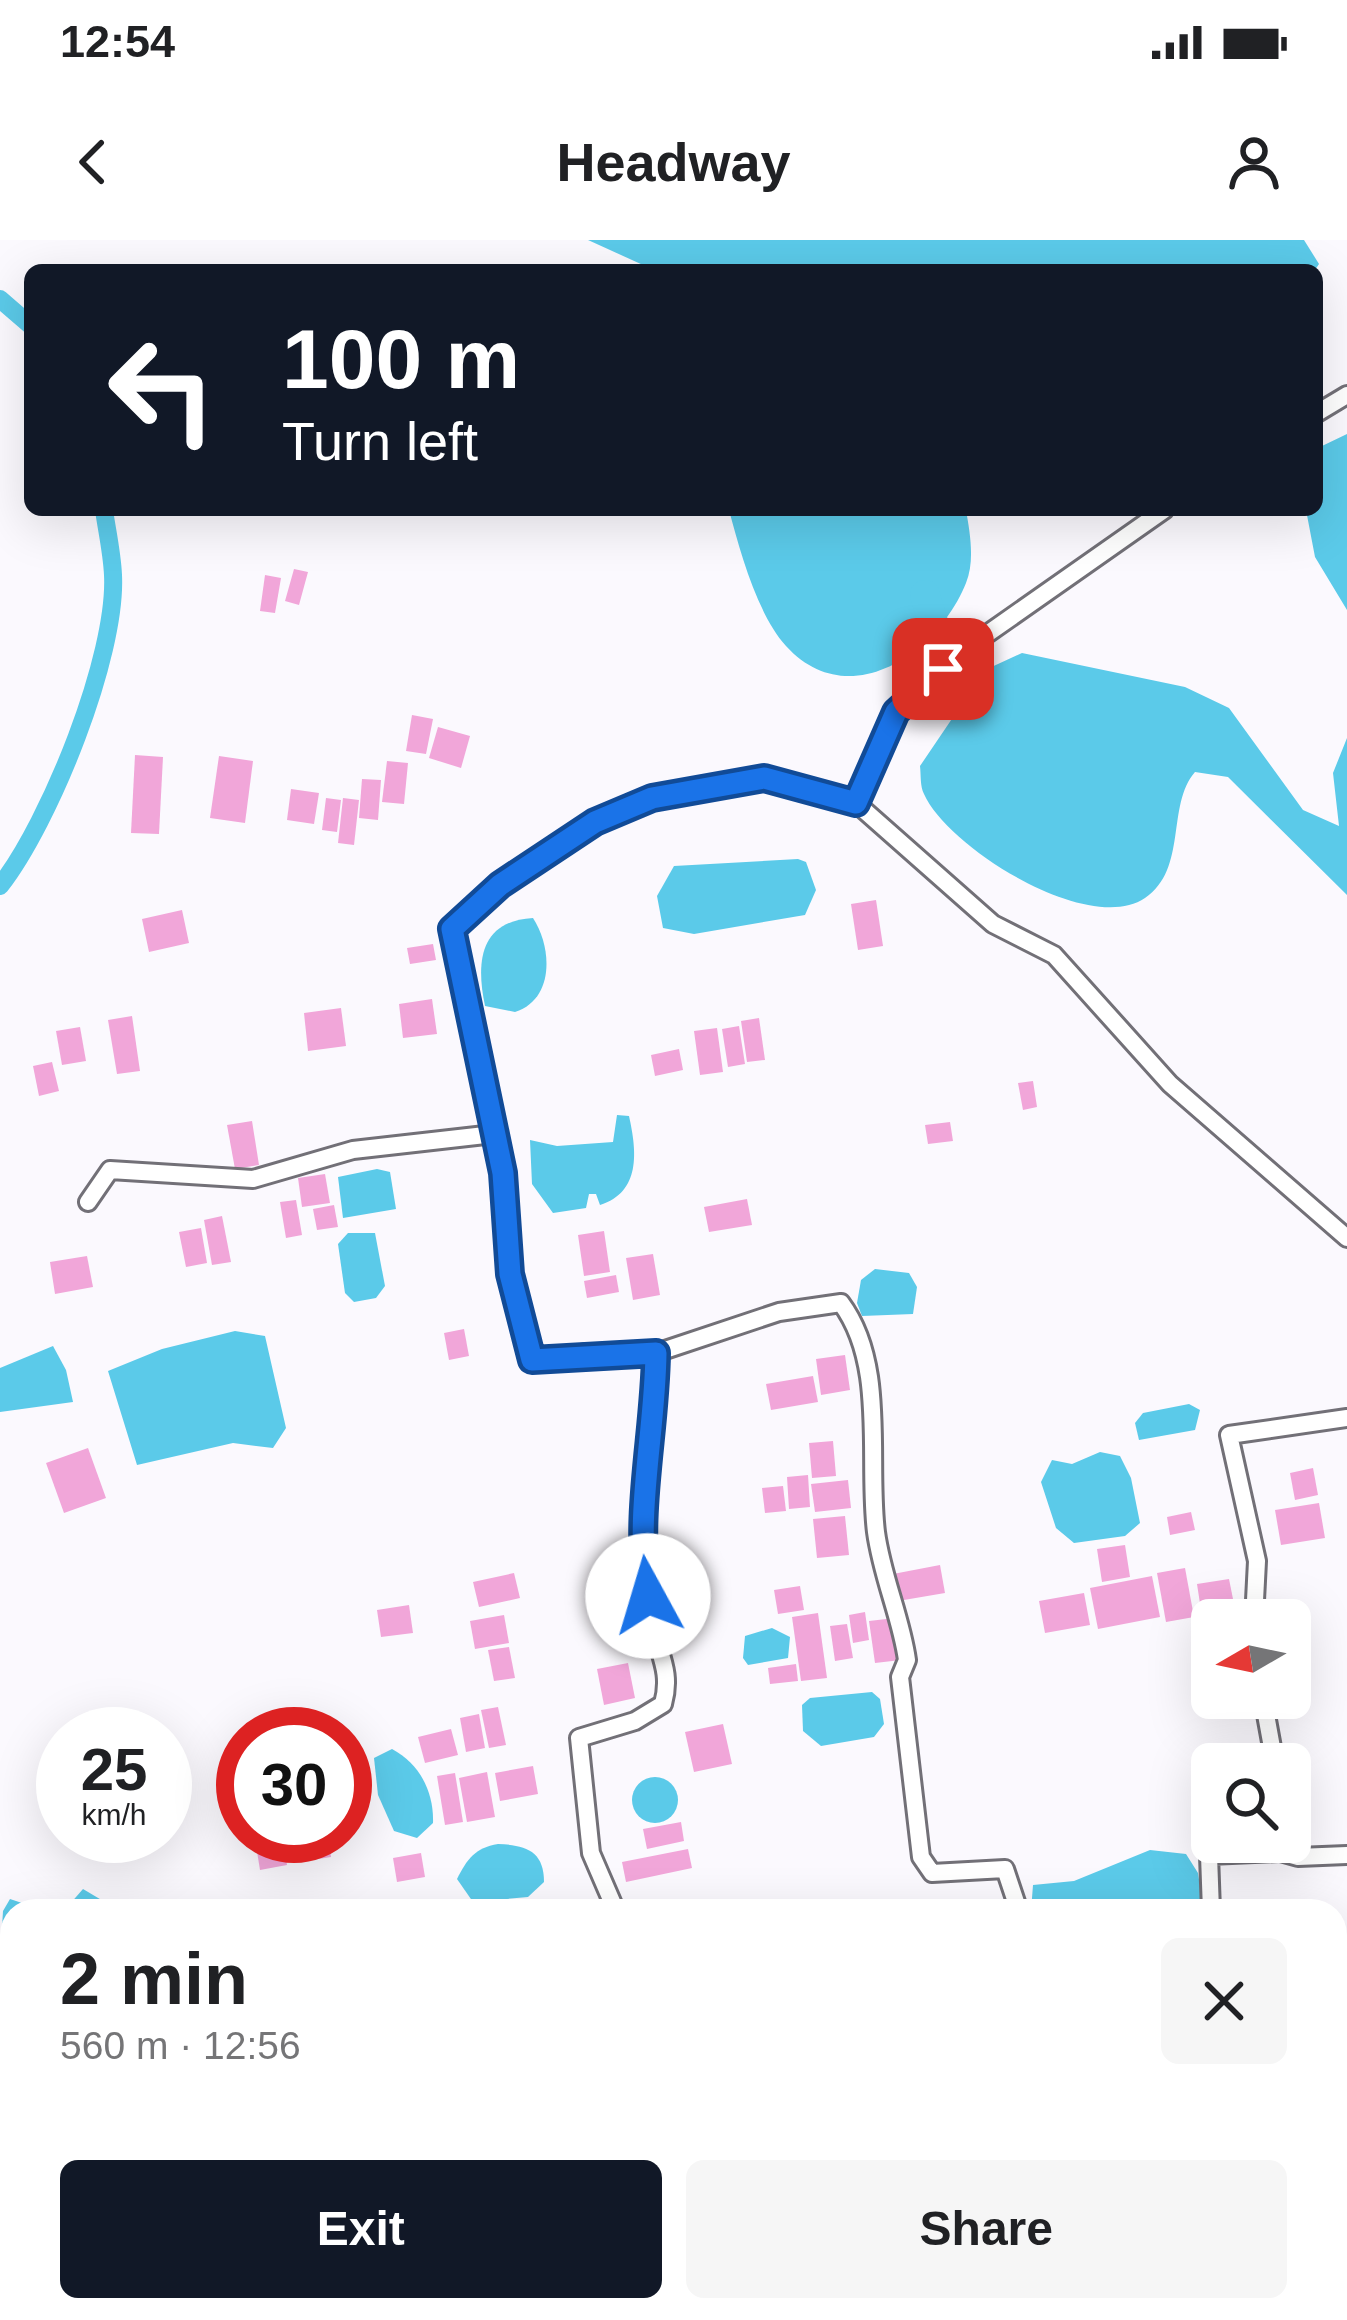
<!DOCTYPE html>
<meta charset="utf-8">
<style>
:root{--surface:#fff;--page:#f6f6f6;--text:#202124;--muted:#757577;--accent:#111827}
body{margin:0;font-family:Helvetica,sans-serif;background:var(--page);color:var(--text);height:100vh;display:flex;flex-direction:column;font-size:45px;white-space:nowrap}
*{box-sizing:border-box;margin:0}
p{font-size:39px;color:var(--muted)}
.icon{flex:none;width:66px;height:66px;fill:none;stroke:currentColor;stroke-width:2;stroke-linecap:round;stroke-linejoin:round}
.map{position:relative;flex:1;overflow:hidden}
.drawer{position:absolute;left:0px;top:1659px;width:1347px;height:423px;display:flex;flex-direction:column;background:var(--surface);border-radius:36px 36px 0 0;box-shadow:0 12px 48px #0002}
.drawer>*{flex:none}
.hud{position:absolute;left:24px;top:24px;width:1299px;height:252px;border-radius:18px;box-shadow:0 12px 48px #0002;background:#111827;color:#fff;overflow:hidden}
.needle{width:78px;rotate:261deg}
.buttons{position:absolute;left:1191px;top:1359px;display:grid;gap:24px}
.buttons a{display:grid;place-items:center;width:120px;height:120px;border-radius:18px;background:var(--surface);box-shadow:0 12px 48px #0002;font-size:60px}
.speed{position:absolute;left:36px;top:1467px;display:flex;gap:24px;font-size:60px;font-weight:700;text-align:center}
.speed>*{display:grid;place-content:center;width:156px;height:156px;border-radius:50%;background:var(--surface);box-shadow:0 12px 48px #0002;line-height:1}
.speed small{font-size:30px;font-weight:400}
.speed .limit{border:18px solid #d22;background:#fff;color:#111}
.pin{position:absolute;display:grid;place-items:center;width:102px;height:102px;color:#fff;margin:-51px;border-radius:24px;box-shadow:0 6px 18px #0006}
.me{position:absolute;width:132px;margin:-66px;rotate:354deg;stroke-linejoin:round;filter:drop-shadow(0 0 9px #0008)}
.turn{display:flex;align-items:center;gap:42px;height:252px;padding:0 60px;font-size:54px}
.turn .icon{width:156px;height:156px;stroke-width:2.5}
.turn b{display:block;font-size:84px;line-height:102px}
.round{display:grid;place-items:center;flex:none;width:126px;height:126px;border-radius:18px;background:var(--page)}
.headline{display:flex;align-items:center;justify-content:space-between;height:204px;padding:0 60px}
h1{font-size:72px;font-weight:600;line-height:90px}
.cta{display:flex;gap:24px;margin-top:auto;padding:24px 60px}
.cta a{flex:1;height:138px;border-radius:18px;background:var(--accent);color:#fff;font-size:48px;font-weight:600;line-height:138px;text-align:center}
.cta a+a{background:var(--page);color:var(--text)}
.status{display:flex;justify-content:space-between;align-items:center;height:84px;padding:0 60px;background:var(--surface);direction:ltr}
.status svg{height:33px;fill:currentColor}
header{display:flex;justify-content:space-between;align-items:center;height:156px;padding:0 60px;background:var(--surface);font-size:54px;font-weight:600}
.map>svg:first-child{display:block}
.water{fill:#5bcae9}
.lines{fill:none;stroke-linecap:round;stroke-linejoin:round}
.canal{stroke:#5bcae9;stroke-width:18}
.river{stroke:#5bcae9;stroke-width:30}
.building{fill:#f1a6d9}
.minor-casing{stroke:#727077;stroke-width:22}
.minor{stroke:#fff;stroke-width:16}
.route-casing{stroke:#114b97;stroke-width:30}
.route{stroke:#1a73e8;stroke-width:21}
</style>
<div class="status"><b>12:54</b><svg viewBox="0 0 49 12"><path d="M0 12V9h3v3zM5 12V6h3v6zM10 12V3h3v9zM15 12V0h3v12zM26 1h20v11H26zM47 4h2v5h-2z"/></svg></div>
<header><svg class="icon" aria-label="back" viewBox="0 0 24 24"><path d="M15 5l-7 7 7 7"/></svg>Headway<svg class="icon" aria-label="person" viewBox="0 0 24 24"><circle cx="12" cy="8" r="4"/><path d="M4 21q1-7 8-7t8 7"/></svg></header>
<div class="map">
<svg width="1347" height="2080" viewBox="0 0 1347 2080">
<rect width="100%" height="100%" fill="#fbf9fe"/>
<g class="water">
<path d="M588,0h716l15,24 -4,6h-661z"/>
<path d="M1347,194v176l-32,-53 -9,-47h11l5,-64z"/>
<path d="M729,270h237c4,23 9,51 0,73 -28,70 -117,132 -180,63 -29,-32 -46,-95 -57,-136z"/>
<path d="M1022,413l163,34 44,21 74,102 36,16 -6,-53 14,-35v157l-119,-118 -33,-5c-29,33 -7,97 -50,126 -56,38 -197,-50 -221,-104 -4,-7 -3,-20 -4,-28l65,-96z"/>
<path d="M798,619l8,3 10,28 -11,25 -111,19 -31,-6 -6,-32 17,-30z"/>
<path d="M533,678c19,29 22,81 -18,94l-30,-6c-9,-43 -6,-85 48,-88z"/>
<path d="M617,875l12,1c8,36 12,76 -29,89l-4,-11h-7l-3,14 -33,5 -21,-29 -2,-44 27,6 56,-4z"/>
<path d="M377,929l13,3 6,37 -53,9 -5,-41z"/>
<path d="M348,993h27l10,53 -9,12 -22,4 -9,-9 -7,-49z"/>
<path d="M875,1029l34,4 8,14 -4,27 -51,2 -5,-13 4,-23z"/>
<path d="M235,1091l30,5 21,92 -13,20 -40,-5 -96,22 -29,-94 54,-22z"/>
<path d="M53,1106l13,24 7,32 -73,10v-44z"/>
<path d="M1189,1164l11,6 -5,20 -56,10 -4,-17 8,-10z"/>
<path d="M1100,1212l20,4 11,22 9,45 -15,13 -51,7 -18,-15 -15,-46 11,-22 20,4z"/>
<path d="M772,1388l18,9 -2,21 -40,7 -5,-7 2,-22z"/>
<path d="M872,1452l8,7 4,25 -10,13 -53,9 -18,-15 -1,-26 8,-7z"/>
<path d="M392,1509c28,15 42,43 41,74l-16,15 -23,-7 -16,-36 -4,-37z"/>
<circle cx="655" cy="1560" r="23"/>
<path d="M498,1604c28,1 46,7 46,38l-16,15 -55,5 -16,-23c10,-20 18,-31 41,-35z"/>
<path d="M1150,1610l36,4 12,19 6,38h-173l2,-26 41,-4z"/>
<path d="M83,1649l37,22h-108v53l-12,-4 3,-49 7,-12 27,9 32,-3z"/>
</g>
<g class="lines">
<g class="canal">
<path d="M0,59l30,26"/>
<path d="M0,646c50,-64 117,-230 113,-311 -1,-22 -6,-44 -9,-65"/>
</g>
<path class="river" d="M925,355l15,51"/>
</g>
<g class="building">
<path d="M294,329l14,3 -9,33 -14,-4z"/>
<path d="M265,335l16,3 -6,35 -15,-2z"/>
<path d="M412,475l21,4 -7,35 -20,-3z"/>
<path d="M438,487l32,9 -9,32 -32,-10z"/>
<path d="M135,515l28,2 -4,77 -28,-1z"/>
<path d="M219,516l34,5 -8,62 -35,-5z"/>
<path d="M387,521l21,2 -4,41 -22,-2z"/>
<path d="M362,539l19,1 -3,40 -19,-2z"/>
<path d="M291,549l28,4 -5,31 -27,-4z"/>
<path d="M326,558l15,2 -4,32 -15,-2z"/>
<path d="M343,558l16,2 -5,45 -16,-2z"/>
<path d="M876,660l7,46 -25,4 -7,-46z"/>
<path d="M182,670l7,33 -40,9 -7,-33z"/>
<path d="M433,704l3,16 -26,4 -3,-16z"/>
<path d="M432,759l5,35 -34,4 -4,-34z"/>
<path d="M341,768l5,38 -38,5 -4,-38z"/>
<path d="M132,776l8,55 -23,3 -9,-54z"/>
<path d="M759,778l6,42 -18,2 -6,-41z"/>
<path d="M739,786l6,38 -17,3 -6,-38z"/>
<path d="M80,787l6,34 -24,4 -6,-34z"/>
<path d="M717,788l6,44 -23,3 -6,-44z"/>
<path d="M679,809l4,21 -28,6 -4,-21z"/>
<path d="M52,822l7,29 -20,5 -6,-30z"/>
<path d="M1033,841l4,26 -14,3 -5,-27z"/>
<path d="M252,881l7,44 -24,4 -8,-44z"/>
<path d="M950,882l3,19 -25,3 -3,-19z"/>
<path d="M325,934l5,29 -28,4 -4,-29z"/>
<path d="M747,959l5,26 -43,7 -5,-25z"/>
<path d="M296,960l6,35 -16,3 -6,-36z"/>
<path d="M334,965l4,22 -21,3 -4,-21z"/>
<path d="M222,976l9,46 -19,3 -8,-45z"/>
<path d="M201,988l6,35 -21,4 -7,-35z"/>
<path d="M604,991l6,41 -26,4 -6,-41z"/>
<path d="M653,1014l7,41 -27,5 -7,-42z"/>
<path d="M87,1016l6,31 -38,7 -5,-32z"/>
<path d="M616,1035l3,17 -32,6 -3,-17z"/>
<path d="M464,1089l5,27 -20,4 -5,-27z"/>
<path d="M845,1115l5,35 -29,5 -5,-36z"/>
<path d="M813,1136l5,26 -47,8 -5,-26z"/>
<path d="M833,1201l3,35 -24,2 -3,-35z"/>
<path d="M88,1208l18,50 -42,15 -18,-50z"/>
<path d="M1313,1228l5,27 -23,5 -5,-27z"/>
<path d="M808,1235l2,32 -21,2 -2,-32z"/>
<path d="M848,1240l3,28 -36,4 -4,-28z"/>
<path d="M783,1246l3,25 -21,2 -3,-25z"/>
<path d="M1319,1263l6,35 -44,7 -6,-35z"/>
<path d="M1191,1272l4,18 -25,5 -3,-18z"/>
<path d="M845,1276l4,39 -32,3 -4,-39z"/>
<path d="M1125,1305l5,32 -28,5 -5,-33z"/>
<path d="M940,1325l5,28 -47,8 -5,-27z"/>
<path d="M1185,1328l9,49 -28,5 -9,-49z"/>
<path d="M514,1333l6,25 -41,9 -6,-25z"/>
<path d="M1152,1336l8,41 -62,12 -8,-41z"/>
<path d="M1229,1339l5,25 -33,6 -4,-26z"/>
<path d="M800,1346l4,24 -26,4 -4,-24z"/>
<path d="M1084,1353l6,32 -45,8 -6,-32z"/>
<path d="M409,1365l4,28 -32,4 -4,-27z"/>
<path d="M865,1372l4,28 -16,3 -4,-28z"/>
<path d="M818,1373l9,65 -26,3 -9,-64z"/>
<path d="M504,1375l5,28 -34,6 -5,-28z"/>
<path d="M895,1378l6,42 -26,3 -6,-42z"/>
<path d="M847,1384l6,34 -18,3 -5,-35z"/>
<path d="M509,1407l6,31 -21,3 -6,-31z"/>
<path d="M628,1423l7,35 -31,7 -7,-36z"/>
<path d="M796,1424l2,17 -28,3 -2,-16z"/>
<path d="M498,1467l8,38 -17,3 -8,-38z"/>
<path d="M479,1474l6,34 -19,4 -6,-34z"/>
<path d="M723,1484l9,40 -38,8 -9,-40z"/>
<path d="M451,1489l7,26 -33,8 -7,-26z"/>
<path d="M533,1526l5,28 -38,7 -5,-28z"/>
<path d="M487,1532l8,45 -28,5 -8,-44z"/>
<path d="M455,1533l8,49 -18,3 -8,-49z"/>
<path d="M681,1582l3,19 -37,8 -4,-20z"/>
<path d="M271,1596h11l5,29 -27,5 -5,-31z"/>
<path d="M288,1596h40l3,21 -38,6z"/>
<path d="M688,1609l4,19 -66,14 -4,-20z"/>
<path d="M421,1613l4,24 -28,5 -4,-24z"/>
</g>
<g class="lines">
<g class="minor-casing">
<g id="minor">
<path d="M1317,173l30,-18"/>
<path d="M1164,270l-184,129 -84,73 -40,91 137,121 61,31 116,129 177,154"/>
<path d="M88,962l22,-32 143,9 100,-29 141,-16"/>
<path d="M656,1113l123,-41 62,-9c46,62 26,156 35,229 6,45 25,85 31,128l-7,17 21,180 11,16 73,-4 14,42"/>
<path d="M1254,1380l3,-59 -28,-126 118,-17"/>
<path d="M1263,1458l12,66"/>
<path d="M1280,1612l18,5 49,-2"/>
<path d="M616,1671l-25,-58 -12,-115 56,-17 28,-17c9,-32 -4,-49 -11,-81 -20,-92 3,-178 4,-270h-68l-56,8 -22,-87 -6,-101 -52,-244 48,-44 95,-63 57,-24 112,-20 92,25"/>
<path d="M1211,1671l-2,-56 71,-3 4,-10"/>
<path d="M629,2070l1,10"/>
</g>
</g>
<use href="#minor" class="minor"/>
</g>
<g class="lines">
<g class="route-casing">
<path id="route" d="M648,1356c-14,-82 7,-161 8,-243l-124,7 -22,-86 -7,-101 -51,-244 48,-44 95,-63 57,-24 112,-20 92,25 40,-91 47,-43"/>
</g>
<use href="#route" class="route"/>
</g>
</svg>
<div class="buttons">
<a><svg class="needle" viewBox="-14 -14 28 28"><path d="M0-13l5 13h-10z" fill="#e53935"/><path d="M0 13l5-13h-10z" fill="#757577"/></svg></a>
<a><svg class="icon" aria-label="search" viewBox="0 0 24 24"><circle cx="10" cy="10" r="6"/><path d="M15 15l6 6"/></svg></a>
</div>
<div class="speed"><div>25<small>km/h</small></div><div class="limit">30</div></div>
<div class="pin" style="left:943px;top:429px;background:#d93025"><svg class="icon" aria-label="arrive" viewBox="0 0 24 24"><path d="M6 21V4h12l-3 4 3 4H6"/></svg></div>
<svg class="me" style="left:648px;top:1356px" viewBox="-20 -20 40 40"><circle r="19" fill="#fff"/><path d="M0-13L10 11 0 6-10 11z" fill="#1a73e8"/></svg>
<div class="hud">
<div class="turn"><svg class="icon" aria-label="left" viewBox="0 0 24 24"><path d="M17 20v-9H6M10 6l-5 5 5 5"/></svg><div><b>100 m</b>Turn left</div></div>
</div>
<section class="drawer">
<div class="headline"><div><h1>2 min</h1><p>560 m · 12:56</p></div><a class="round"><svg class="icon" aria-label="close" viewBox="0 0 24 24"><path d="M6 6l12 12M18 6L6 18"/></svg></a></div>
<div class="cta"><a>Exit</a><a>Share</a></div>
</section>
</div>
